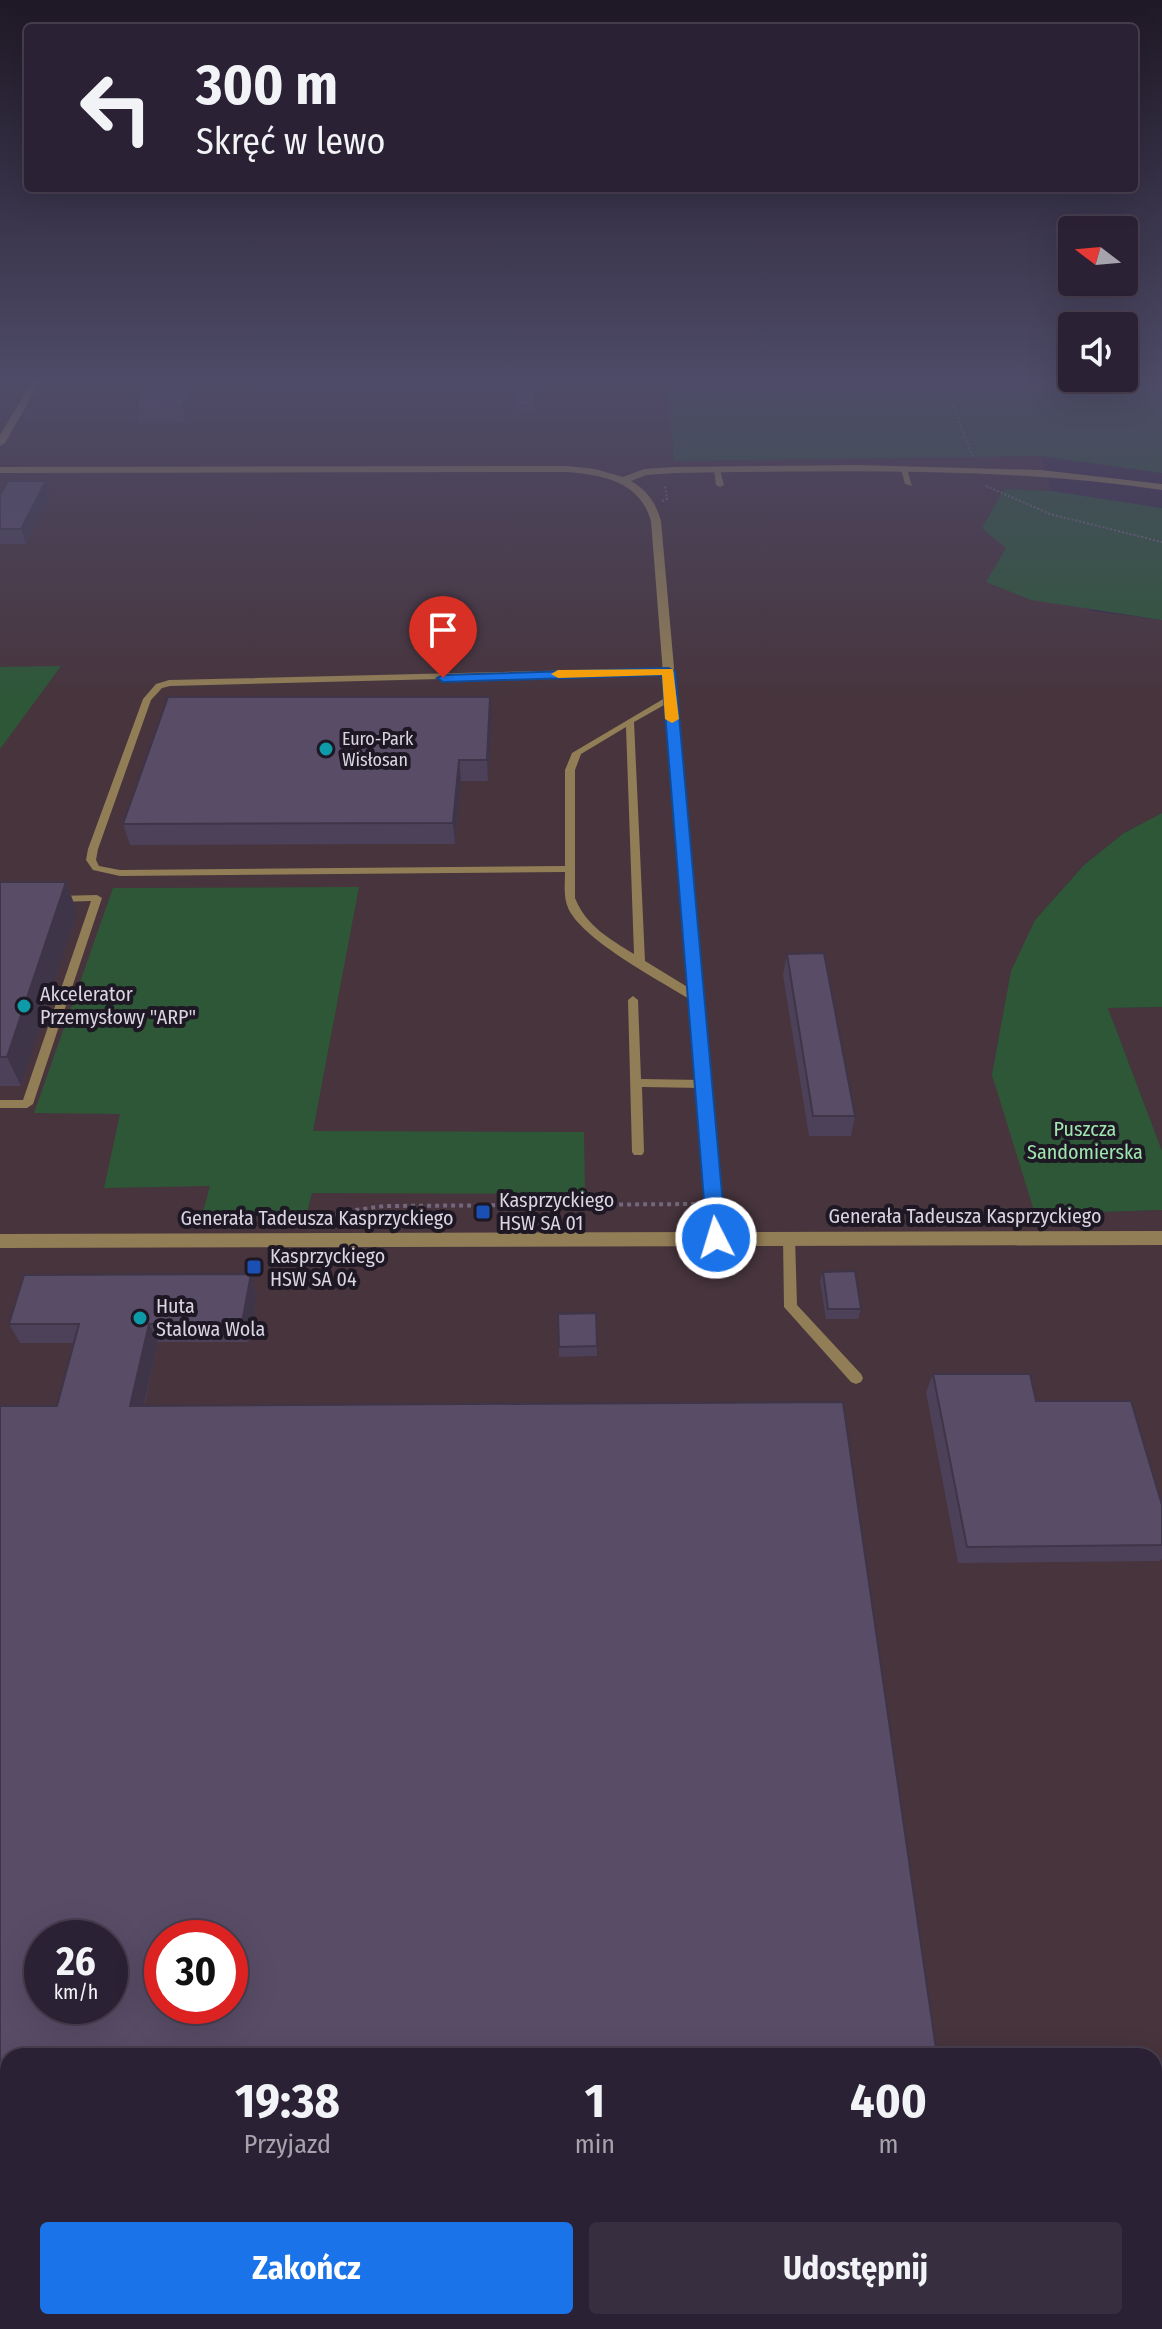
<!DOCTYPE html>
<html lang="pl">
<meta charset="utf-8">
<style>
:root{--surface:#2b2134;--page:#372e40;--text:#f1f3f6;--muted:#a6a3ac;--line:#473e4f;--accent:#1a73e8}
body{margin:0;font-family:"Fira Sans Condensed",sans-serif;background:var(--page);color:var(--text);height:100vh;display:flex;flex-direction:column;font-size:30px;white-space:nowrap}
*{box-sizing:border-box;margin:0}
p{font-size:26px;color:var(--muted)}
.icon{flex:none;width:44px;height:44px;fill:none;stroke:currentColor;stroke-width:2;stroke-linecap:round;stroke-linejoin:round}
.map{position:relative;flex:1;overflow:hidden}
.sheet{position:absolute;left:0px;top:2048px;width:1162px;height:282px;display:flex;flex-direction:column;background:var(--surface);border-radius:24px 24px 0 0;box-shadow:0 8px 32px #0002,0 0 0 2px var(--line)}
.sheet>*{flex:none}
.guide{position:absolute;left:24px;top:24px;width:1114px;height:168px;border-radius:8px;box-shadow:0 8px 32px #0002,0 0 0 2px var(--line);background:#2b2134;color:var(--text);overflow:hidden}
.needle{width:52px;rotate:286deg}
.controls{position:absolute;left:1058px;top:216px;display:grid;gap:16px}
.controls a{display:grid;place-items:center;width:80px;height:80px;border-radius:8px;background:var(--surface);box-shadow:0 8px 32px #0002,0 0 0 2px var(--line);font-size:40px}
.speed{position:absolute;left:24px;top:1920px;display:flex;gap:16px;font-size:40px;font-weight:700;text-align:center}
.speed>*{display:grid;place-content:center;width:104px;height:104px;border-radius:50%;background:var(--surface);box-shadow:0 8px 32px #0002,0 0 0 2px var(--line);line-height:1}
.speed small{font-size:20px;font-weight:400}
.speed .limit{border:12px solid #d22;background:#fff;color:#111}
.pin{position:absolute;display:grid;place-items:center;width:68px;height:68px;color:#fff;margin:-82px -34px;border-radius:50% 50% 50% 0;rotate:-45deg;box-shadow:0 0 8px #0007}
.pin .icon{rotate:45deg}
.me{position:absolute;width:88px;margin:-44px;rotate:355deg;stroke-linejoin:round;filter:drop-shadow(0 0 6px #0008)}
.turn{display:flex;align-items:center;gap:28px;height:168px;padding:0 40px;font-size:36px}
.turn .icon{width:104px;height:104px;stroke-width:2.5}
.turn b{display:block;font-size:56px;line-height:68px}
.eta{display:flex;justify-content:space-evenly;align-items:center;height:136px;text-align:center}
.eta b{font-size:48px;font-weight:700;line-height:56px}
.button{display:flex;gap:16px;margin-top:auto;padding:16px 40px}
.button a{flex:1;height:92px;border-radius:8px;background:var(--accent);color:#fff;font-size:32px;font-weight:700;line-height:92px;text-align:center}
.button a+a{background:var(--page);color:var(--text)}
.map>svg:first-child{display:block}
.industrial{fill:#47343c;fill-rule:evenodd}
.green{fill:#2d5737}
.lines{fill:none;stroke-linecap:round;stroke-linejoin:round}
.path-far1{stroke:#72677d;stroke-width:2;stroke-dasharray:2 2;stroke-linecap:butt}
.path{stroke:#72677d;stroke-width:4;stroke-dasharray:4 4;stroke-linecap:butt}
.lane{fill:#927e56;fill-rule:evenodd}
.street{fill:#927e56;fill-rule:evenodd}
.wall{fill:#4d4159}
.shaded-wall{fill:#3e3548}
.building{fill:#594c67;stroke:#3e3548;stroke-width:2;fill-rule:evenodd}
.route{fill:#1a73e8;stroke:#114b97;stroke-width:2}
.slow{fill:#f59e0b}
.culture-dot{fill:#0f9aa8;stroke:#1d1823;stroke-width:3}
.transit-dot{fill:#1a4fb4;stroke:#1d1823;stroke-width:3}
.labels{text-anchor:middle;dominant-baseline:central;stroke-width:8;stroke-linejoin:round;paint-order:stroke}
.far-poi-label{font-size:18px;fill:#dbd4e3;stroke:#1d1823;text-anchor:start}
.poi-label{font-size:20px;fill:#dbd4e3;stroke:#1d1823;text-anchor:start}
.park-label{font-size:20px;fill:#9fe6ae;stroke:#1d1823}
.street-label{font-size:20px;fill:#dbd4e3;stroke:#1d1823}
</style>
<div class="map">
<svg width="1162" height="2329" viewBox="0 0 1162 2329">
<rect width="100%" height="100%" fill="#392c45"/>
<g class="industrial">
<path d="M0,380h667l7,81 367,-5 10,35 -47,-2 -22,39 109,83 71,9v193l-38,20 -40,32 -49,55v294l127,-4v1119h-1162zM42,1938h68v68h-68zM162,1938h68v68h-68zM8,2056h1146v266h-1146z"/>
<path d="M1162,1007v144l-54,-143z"/>
</g>
<g class="green">
<path d="M667,380h495v93l-121,-17 -367,5z"/>
<path d="M1004,489l47,2 111,17v112l-131,-20 -45,-18 20,-34 -24,-20z"/>
<path d="M61,666l-61,83v-82z"/>
<path d="M1162,813v194l-54,1 54,143v59l-127,4 -43,-139 19,-104 24,-51 49,-55 40,-32z"/>
<path d="M359,887l-46,244 271,1 1,62 -273,-1 -6,23 -104,-1 8,-29 -106,2 16,-74 -86,-1 79,-225z"/>
</g>
<g class="lines">
<g class="path-far1">
<path d="M943,380l30,77"/>
<path d="M986,486l64,28 112,28"/>
<path d="M662,501l5,-2 -2,-14"/>
</g>
<g class="path">
<path d="M734,1208l14,12"/>
<path d="M317,1221l32,-10 35,-5 311,-2"/>
</g>
<g class="lane">
<path d="M904,467l3,2 5,17 -7,-2 -4,-15z"/>
<path d="M717,468l3,2 4,15 -4,2 -4,-2 -2,-15z"/>
<path d="M668,668l4,3 -1,2 -501,13 -8,2 -11,12 -53,149 -2,11 3,6 21,4 445,-4v-96l7,-17 98,-58 4,3 -1,2 -39,22 11,239 54,33 1,3 -1,3h-8c-32,-20 -105,-58 -122,-90 -6,-12 -4,-25 -4,-38l-445,4 -27,-6 -7,-10 2,-11 55,-150 13,-15 13,-4zM626,727l8,227c-24,-15 -48,-28 -59,-56v-128l6,-16z"/>
<path d="M97,895l5,3 -69,206 -6,4h-27v-8h23l68,-199 -34,1 -5,-3 5,-3z"/>
<path d="M633,996l5,4 3,79 62,1 6,4 -6,4 -61,-1 2,65 -2,3h-8l-2,-3 -4,-152z"/>
<path d="M789,1232l4,1 2,4 2,68 64,69 2,4 -2,4 -5,2 -5,-2 -67,-75 -1,-70 2,-4z"/>
</g>
<g class="street">
<path d="M33,380h8l-36,63 -5,3v-11z"/>
<path d="M857,465l184,5 121,14v6c-162,-24 -324,-19 -488,-17l-28,2 -15,6c16,9 25,22 30,40l63,711 438,-1v14l-1162,3v-14l707,-2 -56,-711c-11,-39 -47,-46 -84,-49l-567,1v-6l567,-1 28,3 28,8 21,-8 30,-2z"/>
</g>
</g>
<g class="wall">
<path d="M46,380h34l-3,5h-29z"/>
<rect x="516" y="389" width="19" height="21"/>
<path d="M189,391l3,14 -7,17 -46,1 -3,-14z"/>
<path d="M0,495l50,1 -24,48h-26z"/>
<path d="M492,718l-4,63h-27l-6,63 -325,1 -7,-21z"/>
<path d="M0,882h66l11,30 -56,174h-21z"/>
<path d="M787,954l68,162 -4,20h-42l-26,-161z"/>
<path d="M823,1272l38,37 -3,10h-32l-6,-38z"/>
<path d="M251,1274l6,20 -8,48h-91l-150,714 49,-650 17,-63h-54l-11,-19z"/>
<path d="M596,1313l1,43 -38,1 -1,-43z"/>
<path d="M933,1374l103,27 126,144v14l-2,2 -202,2 -32,-171z"/>
<path d="M934,2322h220l8,7h-227z"/>
</g>
<g class="shaded-wall">
<path d="M189,391l3,14 -7,17 -3,-14z"/>
<path d="M46,481l4,15 -24,48 -5,-15z"/>
<path d="M490,697l2,21 -4,63 -1,-21z"/>
<path d="M459,760l2,21 -6,63 -2,-21z"/>
<path d="M66,882l11,30 -56,174 -14,-29z"/>
<path d="M251,1274l6,20 -8,48 -7,-19z"/>
<path d="M149,1324l9,18 -18,81 -10,-17z"/>
</g>
<g class="building">
<path d="M516,389h19l-1,16 -18,1z"/>
<path d="M144,391h45l-7,17 -46,1z"/>
<path d="M8,481h38l-25,48h-21v-34z"/>
<path d="M168,697h322l-3,63h-28l-6,63 -330,1z"/>
<path d="M0,882h66l-59,175h-7z"/>
<path d="M824,953l31,163h-42l-26,-162z"/>
<path d="M855,1271l6,38h-33l-5,-37z"/>
<path d="M251,1274l-9,49 -93,1 -19,82 713,-4 94,654h-929v230h-8v-880h57l22,-82h-70l15,-49zM42,1938h68v68h-68zM162,1938h68v68h-68z"/>
<path d="M596,1313l1,33 -38,1 -1,-33z"/>
<path d="M933,1374h97l6,27h95l31,104v40l-195,2z"/>
<path d="M1154,2170h8v159h-216l-1,-7h209z"/>
</g>
<linearGradient id="sky" x2="0" y2="1"><stop stop-color="#1f1826"/><stop offset="0.54" stop-color="#4e4b68"/><stop offset="1" stop-color="#4e4b68" stop-opacity="0"/></linearGradient>
<rect width="1162" height="706" fill="url(#sky)"/>
<path class="route" d="M668,668l7,3 51,567 -3,5h-14l-2,-5 -45,-563 -219,7 -6,-4 6,-3z"/>
<path class="slow" d="M673,669l6,50 -7,4 -7,-4 -3,-44 -104,3 -7,-4 7,-4z"/>
<g class="culture-dot">
<circle cx="326" cy="749" r="8"/>
<circle cx="24" cy="1006" r="8"/>
<circle cx="140" cy="1318" r="8"/>
</g>
<g class="transit-dot">
<rect x="475" y="1204" width="16" height="16" rx="4"/>
<rect x="246" y="1259" width="16" height="16" rx="4"/>
</g>
<g class="labels">
<g class="far-poi-label">
<text x="342" y="739">Euro-Park<tspan x="342" dy="21">Wisłosan</tspan></text>
</g>
<g class="poi-label">
<text x="40" y="994">Akcelerator<tspan x="40" dy="23">Przemysłowy "ARP"</tspan></text>
<text x="499" y="1200">Kasprzyckiego<tspan x="499" dy="23">HSW SA 01</tspan></text>
<text x="270" y="1256">Kasprzyckiego<tspan x="270" dy="23">HSW SA 04</tspan></text>
<text x="156" y="1306">Huta<tspan x="156" dy="23">Stalowa Wola</tspan></text>
</g>
<g class="park-label">
<text x="1085" y="1129">Puszcza<tspan x="1085" dy="23">Sandomierska</tspan></text>
</g>
<g class="street-label">
<text x="965" y="1216">Generała Tadeusza Kasprzyckiego</text>
<text x="317" y="1218">Generała Tadeusza Kasprzyckiego</text>
</g>
</g>
</svg>
<div class="controls">
<a><svg class="needle" viewBox="-14 -14 28 28"><path d="M0-13l5 13h-10z" fill="#e53935"/><path d="M0 13l5-13h-10z" fill="#a6a3ac"/></svg></a>
<a><svg class="icon" aria-label="sound" viewBox="0 0 24 24"><path d="M4 9h4l5-4v14l-5-4H4zM17 9q2 3 0 6"/></svg></a>
</div>
<div class="speed"><div>26<small>km/h</small></div><div class="limit">30</div></div>
<div class="pin" style="left:443px;top:678px;background:#d93025"><svg class="icon" aria-label="arrive" viewBox="0 0 24 24"><path d="M6 21V4h12l-3 4 3 4H6"/></svg></div>
<svg class="me" style="left:716px;top:1238px" viewBox="-20 -20 40 40"><circle r="17" fill="#1a73e8" stroke="#fff" stroke-width="3"/><path d="M0-11L8 9 0 5-8 9z" fill="#fff"/></svg>
<div class="guide">
<div class="turn"><svg class="icon" aria-label="left" viewBox="0 0 24 24"><path d="M17 20v-9H6M10 6l-5 5 5 5"/></svg><div><b>300 m</b>Skręć w lewo</div></div>
</div>
<section class="sheet">
<div class="eta">
<div><b>19:38</b><p>Przyjazd</p></div>
<div><b>1</b><p>min</p></div>
<div><b>400</b><p>m</p></div>
</div>
<div class="button"><a>Zakończ</a><a>Udostępnij</a></div>
</section>
</div>
